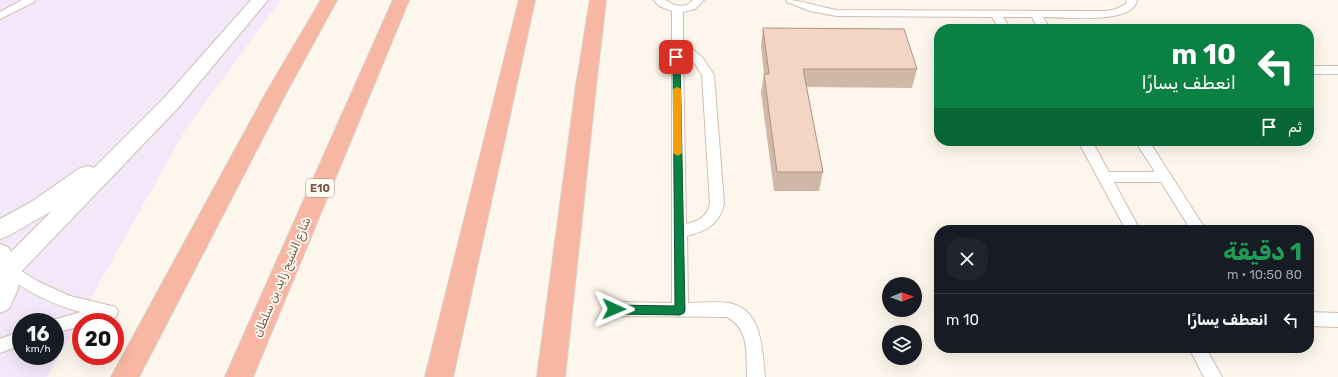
<!DOCTYPE html>
<html lang="ar">
<meta charset="utf-8">
<style>
:root{--surface:#171b24;--page:#20242c;--text:#f1f3f6;--muted:#9ea1a6;--line:#363941}
body{margin:0;font-family:Rubik,"Noto Sans Arabic",sans-serif;background:var(--page);color:var(--text);direction:rtl;height:100vh;display:flex;flex-direction:column;font-size:15px;white-space:nowrap}
*{box-sizing:border-box;margin:0}
p{font-size:13px;color:var(--muted)}
.icon{flex:none;width:22px;height:22px;fill:none;stroke:currentColor;stroke-width:2;stroke-linecap:round;stroke-linejoin:round}
.map{position:relative;flex:1;overflow:hidden;direction:ltr}
.panel{position:absolute;left:934px;top:225px;width:380px;height:128px;display:flex;flex-direction:column;background:var(--surface);border-radius:16px;box-shadow:0 4px 16px #0002;direction:rtl}
.panel>*{flex:none}
.guide{position:absolute;left:934px;top:24px;width:380px;height:122px;border-radius:16px;box-shadow:0 4px 16px #0002;direction:rtl;background:#0b8043;color:#fff;overflow:hidden}
.needle{width:26px;rotate:89deg}
.fabs{position:absolute;left:882px;top:277px;display:grid;gap:8px}
.fabs a{display:grid;place-items:center;width:40px;height:40px;border-radius:50%;background:var(--surface);box-shadow:0 4px 16px #0002;font-size:20px}
.speed{position:absolute;left:12px;top:313px;display:flex;gap:8px;font-size:20px;font-weight:700;text-align:center}
.speed>*{display:grid;place-content:center;width:52px;height:52px;border-radius:50%;background:var(--surface);box-shadow:0 4px 16px #0002;line-height:1}
.speed small{font-size:10px;font-weight:400}
.speed .limit{border:6px solid #d22;background:#fff;color:#111}
.pin{position:absolute;display:grid;place-items:center;width:34px;height:34px;color:#fff;margin:-17px;border-radius:8px;box-shadow:0 2px 6px #0006}
.me{position:absolute;width:44px;margin:-22px;rotate:91deg;stroke-linejoin:round;filter:drop-shadow(0 0 3px #0008)}
.turn{display:flex;align-items:center;gap:14px;height:84px;padding:0 12px;font-size:18px}
.turn .icon{width:52px;height:52px;stroke-width:2.5}
.turn b{display:block;font-size:28px;line-height:34px}
.then{display:flex;align-items:center;height:38px;padding:0 12px;background:#0003;gap:8px;font-size:15px}
.round{display:grid;place-items:center;flex:none;width:42px;height:42px;border-radius:16px;background:var(--page)}
.overview{display:flex;align-items:center;justify-content:space-between;height:68px;padding:0 12px}
h1{font-size:24px;font-weight:700;line-height:30px;color:#1e9e55}
ul{padding:0;list-style:none}
li{display:flex;align-items:center;gap:12px;height:52px;padding:0 12px;border-top:1px solid var(--line)}
li div{flex:1}
li b{display:block;font-size:15px}
li em{font-style:normal}
.map>svg:first-child{display:block}
.education{fill:#f3e8fa;fill-rule:evenodd}
.lines{fill:none;stroke-linecap:round;stroke-linejoin:round}
.service-casing{stroke:#d1beb0;stroke-width:2}
.minor-casing{stroke:#d1beb0;stroke-width:2}
.motorway-casing{stroke:#dad1cd;stroke-width:2}
.service{fill:#fff;fill-rule:evenodd}
.minor{fill:#fff;fill-rule:evenodd}
.motorway{fill:#f7b7a3;fill-rule:evenodd}
.wall{fill:#d1b7a8}
.building{fill:#f3d5c3;stroke:#aa9588}
.route{fill:#0b8043;stroke:#07532c}
.slow{fill:#f59e0b}
.labels{text-anchor:middle;dominant-baseline:central;stroke-width:3.5;stroke-linejoin:round;paint-order:stroke}
.shield{fill:#fffaf3;stroke:#a28b7f;stroke-width:1}
.shield-label{font-size:11px;font-weight:bold;fill:#7a5c4d}
.street-label{font-size:12px;fill:#7a5c4d;stroke:#fffaf3}
</style>
<div class="map">
<svg width="1338" height="377" viewBox="0 0 1338 377">
<rect width="100%" height="100%" fill="#fdf6ec"/>
<path class="education" d="M0,0h281l-96,130 -138,247h-47zM21,322h34v34h-34z"/>
<g class="lines">
<g class="service-casing">
<g id="service">
<path d="M22,0h13l-1,2 -34,17v-7z"/>
<path d="M654,0h11l7,4 7,2 8,-1 6,-5h11l-9,9 -12,3v29l20,17 11,17 10,129c-5,21 -18,27 -37,32l1,67c13,0 27,-2 40,0 35,5 34,48 37,74h-18c-1,-22 3,-48 -20,-60l-113,-1 -6,-2 -2,-5 2,-5 6,-2 58,1v-260l-2,-2 2,-2v-28l-13,-5zM683,53l12,11 7,11 8,129c-3,13 -11,17 -24,20z"/>
<path d="M786,0c17,0 33,7 51,10l270,1 9,-2 10,-5 1,-4h10c-4,25 -73,17 -94,17l7,12h-12l-6,-12h-29l8,12h-12l-7,-12 -155,-1 -27,-5 -23,-9z"/>
<rect x="1309" y="66" width="29" height="8"/>
<path d="M1078,141h14l17,31h46l-20,-31h14l57,89h-15l-30,-48h-47l26,48h-14z"/>
<path d="M8,264l5,2 26,16 31,14 46,11 2,5 -2,5c-11,4 -23,5 -35,5v4l-26,7v-11l-6,-1 32,-9c-29,-7 -54,-21 -78,-38l-3,-4 3,-4z"/>
<path d="M1309,312l29,1v14l-29,-1z"/>
<path d="M21,331v14l-21,8v-14z"/>
<path d="M1189,348h17l16,29h-18z"/>
</g>
</g>
<g class="minor-casing">
<path id="minor" d="M251,0h17l-89,107 -160,167 -1,15 -9,20 -9,4v-69l8,3 3,5 41,-41 -44,25 -8,3v-20l31,-17 49,-34 8,-2 6,2 71,-71z"/>
</g>
<g class="motorway-casing">
<g id="motorway">
<path d="M321,0h16l-51,93 -147,284h-28l155,-284z"/>
<path d="M393,0h16l-156,377h-28z"/>
<path d="M519,0h16l-82,377h-28z"/>
<path d="M590,0h16l-10,86 -31,291h-28l39,-291z"/>
</g>
</g>
<use href="#service" class="service"/>
<use href="#minor" class="minor"/>
<use href="#motorway" class="motorway"/>
</g>
<path class="wall" d="M763,28l154,41 -5,19 -106,-1 17,85 -4,19h-45l-13,-99 3,-18 -3,-28z"/>
<path class="building" d="M763,28l141,1 13,40h-114l20,103h-46l-13,-98h5z"/>
<path class="route" d="M676,55l4,2 5,253 -1,3 -4,2 -66,-1 -4,-2 -2,-3 2,-3 4,-1 61,1 -2,-249z"/>
<path class="slow" d="M677,87l4,2 1,64 -4,3 -5,-3v-64z"/>
<g class="labels">
<rect class="shield" x="306" y="179" width="28" height="18" rx="3"/>
<g class="shield-label">
<text x="320" y="188">E10</text>
</g>
<g class="street-label">
<text transform="translate(282 277) rotate(-67)">شارع الشيخ زايد بن سلطان</text>
</g>
</g>
</svg>
<div class="fabs">
<a><svg class="needle" viewBox="-14 -14 28 28"><path d="M0-13l5 13h-10z" fill="#e53935"/><path d="M0 13l5-13h-10z" fill="#9ea1a6"/></svg></a>
<a><svg class="icon" aria-label="layers" viewBox="0 0 24 24"><path d="M12 4l9 5-9 5-9-5zM3 14l9 5 9-5"/></svg></a>
</div>
<div class="speed"><div>16<small>km/h</small></div><div class="limit">20</div></div>
<div class="pin" style="left:676px;top:57px;background:#d93025"><svg class="icon" aria-label="arrive" viewBox="0 0 24 24"><path d="M6 21V4h12l-3 4 3 4H6"/></svg></div>
<svg class="me" style="left:614px;top:309px" viewBox="-20 -20 40 40"><path d="M0-17L14 15 0 8-14 15z" fill="#0b8043" stroke="#fff" stroke-width="4"/></svg>
<div class="guide">
<div class="turn"><svg class="icon" aria-label="left" viewBox="0 0 24 24"><path d="M17 20v-9H6M10 6l-5 5 5 5"/></svg><div><b>10 m</b>انعطف يسارًا</div></div>
<div class="then">ثم<svg class="icon" aria-label="arrive" viewBox="0 0 24 24"><path d="M6 21V4h12l-3 4 3 4H6"/></svg></div>
</div>
<section class="panel">
<div class="overview"><div><h1>1 دقيقة</h1><p>80 m · 10:50</p></div><a class="round"><svg class="icon" aria-label="close" viewBox="0 0 24 24"><path d="M6 6l12 12M18 6L6 18"/></svg></a></div>
<ul>
<li><svg class="icon" aria-label="left" viewBox="0 0 24 24"><path d="M17 20v-9H6M10 6l-5 5 5 5"/></svg><div><b>انعطف يسارًا</b></div><em>10 m</em></li>
</ul>
</section>
</div>
